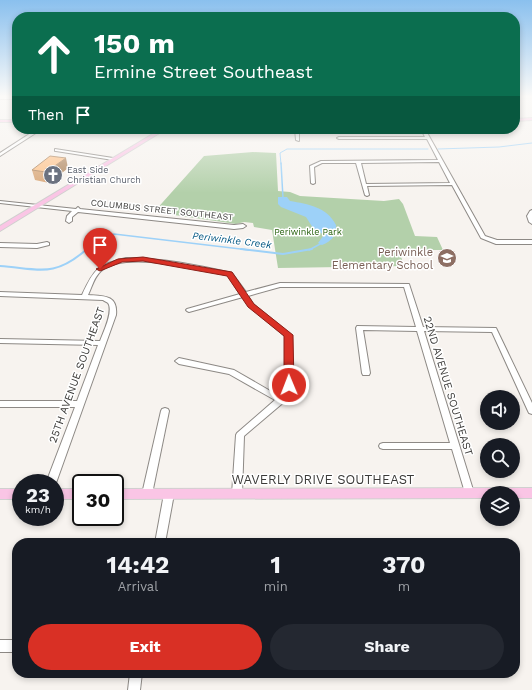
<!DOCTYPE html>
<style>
:root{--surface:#171b24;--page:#242831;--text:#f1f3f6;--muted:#9ea1a6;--accent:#d93025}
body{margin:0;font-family:"Work Sans",sans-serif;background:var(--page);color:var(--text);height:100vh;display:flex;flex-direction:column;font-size:15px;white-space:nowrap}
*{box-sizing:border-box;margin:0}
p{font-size:13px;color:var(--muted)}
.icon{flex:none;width:22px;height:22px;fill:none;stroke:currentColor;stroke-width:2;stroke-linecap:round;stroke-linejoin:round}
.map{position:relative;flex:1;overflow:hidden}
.side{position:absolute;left:12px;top:538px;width:508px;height:140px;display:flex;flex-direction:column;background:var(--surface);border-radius:16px;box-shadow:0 2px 6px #0003}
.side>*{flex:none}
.top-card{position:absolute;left:12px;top:12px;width:508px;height:122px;border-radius:16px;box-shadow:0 2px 6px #0003;background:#0b6e4f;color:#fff;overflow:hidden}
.tools{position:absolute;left:480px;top:390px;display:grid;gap:8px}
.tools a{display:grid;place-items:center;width:40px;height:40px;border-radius:50%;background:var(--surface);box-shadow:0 2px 6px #0003;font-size:20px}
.speed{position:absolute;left:12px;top:474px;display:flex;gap:8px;font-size:20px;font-weight:700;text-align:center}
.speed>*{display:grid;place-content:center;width:52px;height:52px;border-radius:50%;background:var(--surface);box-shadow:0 2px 6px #0003;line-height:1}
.speed small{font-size:10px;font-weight:400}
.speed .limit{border:2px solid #111;border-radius:6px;background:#fff;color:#111}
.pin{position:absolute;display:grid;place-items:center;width:34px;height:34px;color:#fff;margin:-41px -17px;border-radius:50% 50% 50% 0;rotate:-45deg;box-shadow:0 0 4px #0007}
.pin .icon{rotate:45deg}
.me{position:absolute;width:44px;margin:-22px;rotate:359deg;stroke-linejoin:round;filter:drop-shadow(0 0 3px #0008)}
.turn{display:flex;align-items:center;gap:14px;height:84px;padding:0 16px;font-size:18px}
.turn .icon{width:52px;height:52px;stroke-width:2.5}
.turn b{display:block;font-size:28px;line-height:34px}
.then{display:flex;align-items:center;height:38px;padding:0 16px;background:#0003;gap:8px;font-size:15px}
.eta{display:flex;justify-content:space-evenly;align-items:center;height:68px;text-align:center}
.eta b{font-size:24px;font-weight:700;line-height:28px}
.button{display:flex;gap:8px;margin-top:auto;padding:8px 16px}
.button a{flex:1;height:46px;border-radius:24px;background:var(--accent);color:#fff;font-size:16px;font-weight:700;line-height:46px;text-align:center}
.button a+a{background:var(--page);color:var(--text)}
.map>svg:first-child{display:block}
.green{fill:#b3d0aa}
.water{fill:#9dd1f8}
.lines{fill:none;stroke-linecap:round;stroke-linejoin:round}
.stream-far2{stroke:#9dd1f8;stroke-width:1}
.stream-far1{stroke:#9dd1f8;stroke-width:1.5}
.stream{stroke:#9dd1f8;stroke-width:2}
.minor-casing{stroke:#8d8985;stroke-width:2}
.major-casing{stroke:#d0d0cf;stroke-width:2}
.minor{fill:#fff;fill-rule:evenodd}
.major{fill:#fac5e5;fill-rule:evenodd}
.wall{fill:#daa97b}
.shaded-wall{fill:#b28a64}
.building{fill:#fec58f;stroke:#b28a64}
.route{fill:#d93025;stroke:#8d1f18}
.labels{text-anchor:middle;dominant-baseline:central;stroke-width:3;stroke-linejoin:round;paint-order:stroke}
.far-worship-label{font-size:9px;fill:#5b616d;stroke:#fff;text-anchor:start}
.far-street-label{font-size:9px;fill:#3b3a38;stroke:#fff}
.far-park-label{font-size:9px;fill:#296210;stroke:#fff}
.far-water-label{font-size:10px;font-style:italic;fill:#005682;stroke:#fff}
.education-label{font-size:11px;fill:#785e54;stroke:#fff;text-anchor:end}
.street-label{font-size:11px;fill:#3b3a38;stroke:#fff}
.near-street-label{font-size:13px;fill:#3b3a38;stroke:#fff}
</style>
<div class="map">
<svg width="532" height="690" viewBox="0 0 532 690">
<rect width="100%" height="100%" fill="#f7f3ef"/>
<path class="green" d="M253,152l23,1 2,38 12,1 10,4 84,5 15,-2 4,5 12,32 22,1 6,13h-44l5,16 -126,2 -6,-38 -18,-3 -1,-4 -9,-1 -8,2 -82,-12 50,-56z"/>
<path class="water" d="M278,197h9l3,4c18,3 37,6 46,24 0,11 -4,16 -14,20l-4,-2 6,-8 -11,-7 -7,-11 -25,-10 -3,-3z"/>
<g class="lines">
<g class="stream-far2">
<path d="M438,149l61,-2 33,-4"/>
<path d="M281,164l-1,-11 7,-4h141"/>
</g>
<g class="stream-far1">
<path d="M281,163l2,35"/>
<path d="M86,250l13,-10 15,-6 135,16"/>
<path d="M309,250l13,-7"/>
</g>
<g class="stream">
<path d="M241,249l42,5 29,-5"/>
<path d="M0,266c40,3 54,12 87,-17"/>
</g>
<g class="minor-casing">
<g id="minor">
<rect x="0" y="97" width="17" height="2"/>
<path d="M37,129h5l-42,27v-3z"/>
<path d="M295,129h4v12l-3,-1z"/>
<path d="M421,129h4l60,107 12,4h35v4h-36l-15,-6 -29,-53 -85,1 2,9 -2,1 -2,-1 -9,-32h-34l-8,4 1,16 -2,1 -2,-1 -1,-17 11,-5 117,-1 -11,-21h-88l-2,-1 2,-1h86zM439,162l11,21 -84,1 -5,-21z"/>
<path d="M55,149l58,9 2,1 -2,1 -57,-9h-1z"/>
<path d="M0,201l76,8 2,-2 2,2 154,16 9,-1 3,2 -3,2 -9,1 -156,-17 -6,5v4l-3,2 -3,-2 1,-5 5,-5 -72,-8z"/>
<path d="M532,210v14l-3,-2 -2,-6 3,-5z"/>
<path d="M47,242l2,1v2l-12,3 -37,-1v-4l37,1z"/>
<path d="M126,258c36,0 71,7 106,15l14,19 34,-9 129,1 14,43 73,1 36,75v11l-3,-1 -1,-2 -36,-79 -68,-1 50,162 -2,3 -3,1 -3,-1 -14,-47h-69l-3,-1 -1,-2 1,-2 3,-1h67l-33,-112 -54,-1 7,43 -1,2h-6l-1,-2 -6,-45 1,-2 59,1 -12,-40h-124l-32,9 5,8 38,31 2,50 -9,17 -40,34 -2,58 -2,3 -3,1 -3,-1 -2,-3 4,-59 1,-2 38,-33 -46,-26 -50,-10 -4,-3 4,-3 55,12 45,26 6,-11v-49l-36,-30 -6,-9 -54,15 -2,-1 -1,-1 1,-1 53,-15 -12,-19c-30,-5 -102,-25 -127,-4 -7,6 -9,16 -13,24 16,1 30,0 28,20l-60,168 -1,1v-1h-9l29,-76h-75v-6h77l21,-56 -98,-2v-4l100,2c3,-8 14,-30 8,-38 -1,-1 -4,-2 -5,-3l-103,-4v-4l82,3c12,-26 16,-31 44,-37z"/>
<path d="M165,408l3,1 1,2 -17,83 -2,3 -3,1 -3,-1 -2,-3 19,-83 1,-2z"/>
<path d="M169,490l3,1 2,3 -9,49h-10l9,-49 2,-3z"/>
<path d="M0,640h14l3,2v13l-5,-3h-12z"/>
<path d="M130,673h12l-2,17h-12z"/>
</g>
</g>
<g class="major-casing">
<g id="major">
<path d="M532,118v2l-17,1v-2z"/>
<rect x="0" y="120" width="17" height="2"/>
<path d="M161,129h5l-166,102v-5z"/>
<path d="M532,488v10h-19v-5h-26v5l-372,1v-10z"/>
<rect x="0" y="489" width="21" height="10"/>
<rect x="55" y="489" width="26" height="10"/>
</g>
</g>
<use href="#minor" class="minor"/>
<use href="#major" class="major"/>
</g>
<path class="wall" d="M68,168l-19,15 -14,-3 -3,-10z"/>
<path class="shaded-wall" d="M66,158l2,10 -19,15 -3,-11z"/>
<path class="building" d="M50,156l16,2 -20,14 -14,-2z"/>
<linearGradient id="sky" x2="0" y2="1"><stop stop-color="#8ac0ee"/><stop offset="0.5" stop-color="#fbfaf8"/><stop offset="1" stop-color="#fbfaf8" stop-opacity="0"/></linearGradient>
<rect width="532" height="193" fill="url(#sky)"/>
<path class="route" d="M143,257l89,15 22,32 39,31 1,50 -1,2h-7l-2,-2v-49l-36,-29 -21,-31 -84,-15 -21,1 -22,9 -4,-2 22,-10z"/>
<defs>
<g id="church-disc" transform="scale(1)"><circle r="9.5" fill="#6b7280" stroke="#fff"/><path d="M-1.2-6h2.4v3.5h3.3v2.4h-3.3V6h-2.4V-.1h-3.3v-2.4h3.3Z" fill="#fff"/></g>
<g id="school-disc" transform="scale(1)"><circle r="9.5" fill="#8d6e63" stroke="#fff"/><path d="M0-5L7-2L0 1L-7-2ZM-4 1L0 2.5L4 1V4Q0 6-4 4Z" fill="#fff"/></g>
</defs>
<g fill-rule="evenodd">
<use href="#church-disc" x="53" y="175"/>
<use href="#school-disc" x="447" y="258"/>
</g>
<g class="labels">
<g class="far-worship-label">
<text x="67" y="170">East Side<tspan x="67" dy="10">Christian Church</tspan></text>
</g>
<g class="far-street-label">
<text transform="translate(162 210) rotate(6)">COLUMBUS STREET SOUTHEAST</text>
</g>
<g class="far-park-label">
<text x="308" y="232">Periwinkle Park</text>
</g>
<g class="far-water-label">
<text transform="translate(232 240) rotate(7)">Periwinkle Creek</text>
</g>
<g class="education-label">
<text x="433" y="252">Periwinkle<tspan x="433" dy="13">Elementary School</tspan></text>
</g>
<g class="street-label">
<text transform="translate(77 375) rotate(-70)">25TH AVENUE SOUTHEAST</text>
<text transform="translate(448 386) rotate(73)">22ND AVENUE SOUTHEAST</text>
</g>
<g class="near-street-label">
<text x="323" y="479">WAVERLY DRIVE SOUTHEAST</text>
</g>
</g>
</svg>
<div class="tools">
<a><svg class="icon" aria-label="sound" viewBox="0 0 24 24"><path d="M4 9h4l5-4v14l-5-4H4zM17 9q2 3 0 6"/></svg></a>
<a><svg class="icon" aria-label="search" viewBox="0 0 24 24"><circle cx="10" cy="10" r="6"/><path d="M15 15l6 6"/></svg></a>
<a><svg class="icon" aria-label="layers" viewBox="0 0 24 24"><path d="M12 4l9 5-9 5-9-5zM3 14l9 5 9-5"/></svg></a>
</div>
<div class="speed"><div>23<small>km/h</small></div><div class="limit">30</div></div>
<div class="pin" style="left:100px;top:269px;background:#d93025"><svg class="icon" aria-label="arrive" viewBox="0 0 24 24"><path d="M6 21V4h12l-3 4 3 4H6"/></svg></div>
<svg class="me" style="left:289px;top:385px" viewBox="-20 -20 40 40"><circle r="17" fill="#d93025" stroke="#fff" stroke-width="3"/><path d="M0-11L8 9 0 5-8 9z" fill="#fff"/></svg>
<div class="top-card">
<div class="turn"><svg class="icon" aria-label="ahead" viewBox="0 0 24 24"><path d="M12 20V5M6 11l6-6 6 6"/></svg><div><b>150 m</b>Ermine Street Southeast</div></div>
<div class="then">Then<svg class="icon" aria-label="arrive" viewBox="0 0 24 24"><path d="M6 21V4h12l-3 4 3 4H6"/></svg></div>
</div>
<section class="side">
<div class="eta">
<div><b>14:42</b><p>Arrival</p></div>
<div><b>1</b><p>min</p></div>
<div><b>370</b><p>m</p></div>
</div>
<div class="button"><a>Exit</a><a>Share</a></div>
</section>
</div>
